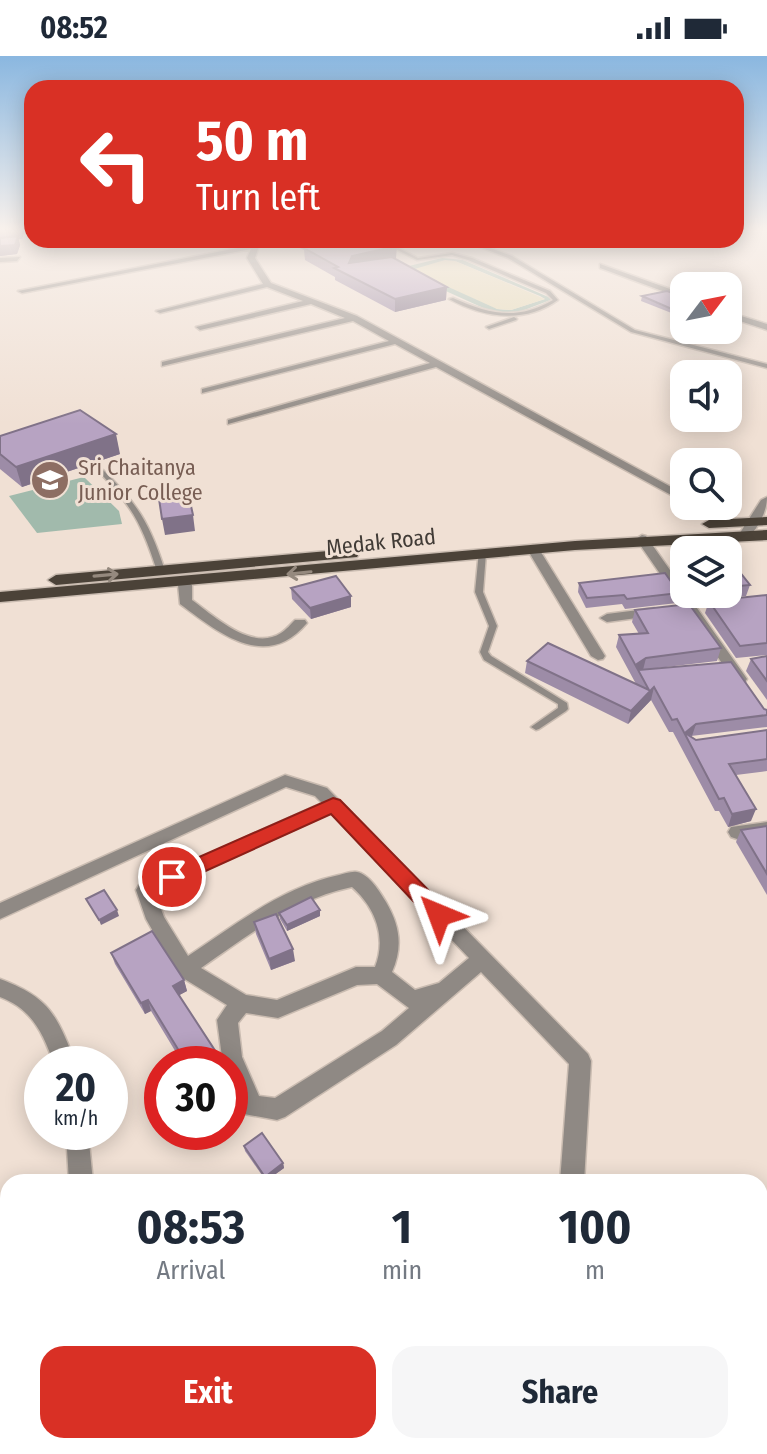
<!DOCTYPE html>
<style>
:root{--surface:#fff;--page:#f6f6f7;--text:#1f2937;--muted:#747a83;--accent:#d93025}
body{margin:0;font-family:"Fira Sans Condensed",sans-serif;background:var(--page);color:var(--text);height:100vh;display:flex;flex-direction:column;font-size:30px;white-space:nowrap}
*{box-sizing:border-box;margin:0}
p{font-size:26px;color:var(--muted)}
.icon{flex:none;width:44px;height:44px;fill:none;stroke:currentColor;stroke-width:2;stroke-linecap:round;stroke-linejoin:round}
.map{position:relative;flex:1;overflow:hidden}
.drawer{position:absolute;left:0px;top:1118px;width:768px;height:280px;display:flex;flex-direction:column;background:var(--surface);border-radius:24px 24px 0 0;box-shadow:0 4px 20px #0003}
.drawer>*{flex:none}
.guide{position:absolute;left:24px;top:24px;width:720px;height:168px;border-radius:24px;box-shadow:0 4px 20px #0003;background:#d93025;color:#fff;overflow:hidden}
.needle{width:52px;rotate:58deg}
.tools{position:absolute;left:670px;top:216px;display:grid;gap:16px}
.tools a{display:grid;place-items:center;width:72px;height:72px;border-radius:16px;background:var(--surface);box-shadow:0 4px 20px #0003;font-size:40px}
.speed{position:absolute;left:24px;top:990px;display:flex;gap:16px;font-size:40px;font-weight:700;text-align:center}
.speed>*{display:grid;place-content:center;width:104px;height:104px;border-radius:50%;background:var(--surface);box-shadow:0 4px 20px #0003;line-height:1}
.speed small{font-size:20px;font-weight:400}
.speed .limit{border:12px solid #d22;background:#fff;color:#111}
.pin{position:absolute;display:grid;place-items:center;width:68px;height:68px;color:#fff;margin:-34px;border:4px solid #fff;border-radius:50%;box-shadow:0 2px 8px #0007}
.me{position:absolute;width:88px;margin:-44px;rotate:316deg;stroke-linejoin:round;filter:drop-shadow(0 0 6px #0008)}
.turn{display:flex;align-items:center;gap:28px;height:168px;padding:0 40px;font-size:36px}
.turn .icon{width:104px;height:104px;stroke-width:2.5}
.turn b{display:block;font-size:56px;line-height:68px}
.eta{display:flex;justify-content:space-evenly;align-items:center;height:136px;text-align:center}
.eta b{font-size:48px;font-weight:700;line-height:56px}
.action{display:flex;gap:16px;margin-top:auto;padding:16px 40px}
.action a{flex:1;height:92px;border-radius:24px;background:var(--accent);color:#fff;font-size:32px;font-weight:700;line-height:92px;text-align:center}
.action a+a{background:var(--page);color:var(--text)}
.status{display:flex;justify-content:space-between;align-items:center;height:56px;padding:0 40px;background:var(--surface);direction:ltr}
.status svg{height:22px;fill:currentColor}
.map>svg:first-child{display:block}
.green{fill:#a1baac;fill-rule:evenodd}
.sand{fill:#e4dab5}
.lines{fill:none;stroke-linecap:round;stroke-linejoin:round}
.lane-casing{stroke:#cabcb1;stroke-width:3}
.street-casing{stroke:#cabcb1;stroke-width:3}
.primary-casing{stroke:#cabcb1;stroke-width:3}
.lane{fill:#8f8984;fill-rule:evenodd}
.street{fill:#8f8984;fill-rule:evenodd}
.primary{fill:#4b4238;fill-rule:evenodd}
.wall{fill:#9d8ca7}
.shaded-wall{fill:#807288}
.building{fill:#b7a3c2;stroke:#807288;stroke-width:2}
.oneway{stroke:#95897e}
.route{fill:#d93025;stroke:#8d1f18;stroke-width:2}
.labels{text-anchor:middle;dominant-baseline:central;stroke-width:6;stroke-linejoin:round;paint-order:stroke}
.far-education-label{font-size:22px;fill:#785e54;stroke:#f0e0d4;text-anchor:start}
.far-street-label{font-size:22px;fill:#413b36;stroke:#f0e0d4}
</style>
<div class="status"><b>08:52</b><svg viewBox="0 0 49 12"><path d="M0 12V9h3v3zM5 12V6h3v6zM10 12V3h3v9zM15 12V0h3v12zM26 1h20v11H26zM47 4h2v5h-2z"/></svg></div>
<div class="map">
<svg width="767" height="1398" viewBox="0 0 767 1398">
<rect width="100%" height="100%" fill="#f0e0d4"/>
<g class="green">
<path d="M442,202l21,2 90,39 -39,15 -24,-3 -84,-38 3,-7zM455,205l85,35 5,3 -34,11 -14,-1z"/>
<path d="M84,421l35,34 3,13 -85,9 -28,-37z"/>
</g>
<path class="sand" d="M445,204l10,1 90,38 -34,11 -14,-1 -86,-39z"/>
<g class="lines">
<g class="lane-casing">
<g id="lane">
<path d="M378,184h5l35,18 34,-5 20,5 78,33 8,9c-33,24 -75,18 -109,-1l4,-1c37,16 63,23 100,2l-7,-7 -78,-33 -16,-5 -35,5z"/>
<path d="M462,184h6l44,16 123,74 132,34v4l-136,-36 -123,-74z"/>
<path d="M514,261l3,2 -1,1 -27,9 -3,-2z"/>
<path d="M99,414h4c35,34 47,54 62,101l-1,2h-3l-4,-2c-15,-46 -24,-64 -58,-99z"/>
<path d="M479,495h3l4,2 -3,39 14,34 -9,26 3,4 76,47 1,6 -2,2 -27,18 -3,1 -5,-3 27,-19v-4l-74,-44 -4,-8 9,-26 -14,-34z"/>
</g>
</g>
<g class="street-casing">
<g id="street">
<path d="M255,184h6l-6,18 16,25 86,33 327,178v8l-248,-135 -208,57v-4l202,-57 -35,-19 -193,49v-4l187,-48 -36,-20 -191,45v-4l183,-44 -34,-14 -111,26 -4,-3 107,-26 -36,-14 -107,26 -4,-2 107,-27 -16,-26 4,-9 -229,44 -4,-2 235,-46z"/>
<path d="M20,201l-3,4 -17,1v-4z"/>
<path d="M600,208l84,30v5l-84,-31z"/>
<path d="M728,256l39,12v6l-39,-13z"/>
<path d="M767,441c0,15 -10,35 -23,43l-4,-1 -2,-3 23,-36z"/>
<path d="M691,450h14l28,17 -6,4 -4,-1z"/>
<path d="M642,479l4,1 38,54v4h3l58,82 2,3 -2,3h-10l-99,-143z"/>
<path d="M533,489l6,4 66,107 -2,3 -5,1 -7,-4 -64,-107z"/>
<path d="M185,525l7,4v15c22,16 60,52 89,33 5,-3 10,-9 14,-13h10l2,3c-41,49 -88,10 -127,-19l-2,-19z"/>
<path d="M654,552l7,4 -2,3 -52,7 -7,-4 7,-4z"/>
<path d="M285,719l42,13 261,266 3,7 -7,121h-24l9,-118 -88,-92 -85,73 -111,72 -8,3 -33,-6 -14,-34v-16h-7l-6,-44 10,-15 -49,-30 -32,-56 -10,-29 3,-5 183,-82 -7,-7 -29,-9 -286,132v-16zM331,757l138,145 -30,25 -24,7 -23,-18c11,-25 8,-46 -6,-70 -6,-10 -17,-28 -29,-30 -6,-1 -13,2 -18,3 -57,12 -104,50 -151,81l-24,-39 -9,-24zM352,831c23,20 35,50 23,80h-19l-79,33 -31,-5 -45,-27c48,-33 93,-69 151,-81zM377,928l32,24 -27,23 -107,67 -16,-2 -17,-39 -4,-34 8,-10 32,5 79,-33z"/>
<path d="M767,766v12l-30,5 -6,-2 -3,-5 3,-5z"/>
<path d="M0,923c51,19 57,37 76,85h-22c-11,-31 -22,-55 -54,-67z"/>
<path d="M66,1076h22l5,50h-24z"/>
<path d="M8,1313v28l-8,3v-28z"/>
<path d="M109,1390h29l3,8h-29z"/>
</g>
</g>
<g class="primary-casing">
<g id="primary">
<path d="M767,461v8l-58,3 -7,-4 7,-4z"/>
<path d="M767,474v10l-192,10 -575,52v-10l575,-51z"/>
<path d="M351,493l8,5 -2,3 -301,28 -8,-5 8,-5z"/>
</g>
</g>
<use href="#lane" class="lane"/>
<use href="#street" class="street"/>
<use href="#primary" class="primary"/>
</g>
<g class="wall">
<path d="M0,172h24l-2,11h-4l2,6 -3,9 -17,2z"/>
<path d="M291,184h93l12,18h-2l52,42 -51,12 -60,-32v-3l-30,-17 -1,-10 -13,-6z"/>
<path d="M642,240l42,1v16l-10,1 -33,-13z"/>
<path d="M0,380l120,18 -98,33 -22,-18z"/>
<path d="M728,510l22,19 -4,11 -50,5 -5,-7h37z"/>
<path d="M579,527l100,10 -2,10 -52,6 -3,-5 -36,4 -8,-16z"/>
<path d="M291,532l60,19 -40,12 -19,-20z"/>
<path d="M767,539v60l-31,3 -31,-45 4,-12z"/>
<path d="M635,554l86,38 -4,13 -68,8 118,41v17l-76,9 5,4 71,-10v41l-31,4 15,46 -23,6 -9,-16h-4l-42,-79h-4l-18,-32 -23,24 -103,-51 2,-12 109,23 -20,-37 3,-12 20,-1 -7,-12z"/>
<path d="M767,600v44l-21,-29 5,-12z"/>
<path d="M767,770v69l-31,-53 5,-12z"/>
<path d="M279,857l41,3 -33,15 -7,-12z"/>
<path d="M254,866l41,39 -24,9 -15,-36z"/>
<path d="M111,897l73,27 3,11 -8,4 37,57 3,11 -2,1h-34l-32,-53 -6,3 -30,-50z"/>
<path d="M244,1090l39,17 1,5 -18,13 -21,-30z"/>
<path d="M432,1390h68l-2,2 5,6h-66z"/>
</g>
<g class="shaded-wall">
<path d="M20,172h4l1,2 -3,9z"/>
<path d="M18,180l2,9 -3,9 -17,2v-10z"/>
<path d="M397,190l-1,12 -44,10 -3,-5 3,-7z"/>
<path d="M447,231l-1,13 -51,12v-13z"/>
<path d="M684,253v4l-10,1v-4z"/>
<path d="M116,378l4,20 -98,33 -6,-20z"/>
<path d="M193,459l2,16 -30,4 -3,-16z"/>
<path d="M351,540v11l-40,12 -1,-11z"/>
<path d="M646,602l-3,12 -4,3 -2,-9z"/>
<path d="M654,631l-3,13 -23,24 3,-13z"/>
<path d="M696,668l-4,12 -7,-3z"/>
<path d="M756,753l-5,12 -23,6 4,-13z"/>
<path d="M117,854l2,6 -18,9 -2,-5z"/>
<path d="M320,854v6l-33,15v-6z"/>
<path d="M293,893l2,12 -24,9 -2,-11z"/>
<path d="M184,924l3,11 -11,6 -3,-11z"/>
<path d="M148,944l3,11 -6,3 -4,-11z"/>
<path d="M216,996l3,11 -2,1h-21z"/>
<path d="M283,1107l1,5 -18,13 -1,-4z"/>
</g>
<g class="building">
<rect x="0" y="172" width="20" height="2"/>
<path d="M18,180l-3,9 -15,1v-8z"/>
<path d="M307,184h77l13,6 -45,10 -3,7 43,-6 55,30 -52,12 -61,-31 4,-1 -34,-19 14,-3z"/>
<path d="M667,235l17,6v12l-10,1 -32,-14z"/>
<path d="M80,354l36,24 -100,33 -16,-13v-18z"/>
<path d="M187,432l6,27 -31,4 -4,-27z"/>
<path d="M728,510h7l15,19 -22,2z"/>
<path d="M665,517l14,20 -52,6 -3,-4 -37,3 -8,-15z"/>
<path d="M336,520l15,20 -41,12 -19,-20z"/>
<path d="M767,539v48l-27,3 -31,-45z"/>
<path d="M689,548l32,44 -75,10 -9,6 2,6 92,-8 33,47 3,1v5l-71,9 -11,9 11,7 71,-10v29l-38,5 27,45 -24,5 -8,-16 -5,1 -42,-80 -5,1 -18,-33 -23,24 -104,-50 21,-18 101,47 -30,-55 29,-2 -13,-23z"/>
<path d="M767,600v25l-16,-22z"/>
<path d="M767,770v48l-26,-44z"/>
<path d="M104,834l13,20 -18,10 -13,-21z"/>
<path d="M311,841l9,13 -33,15 -8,-12z"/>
<path d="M276,858l17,35 -24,10 -15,-37z"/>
<path d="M152,875l32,49 -11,6 43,66 -20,12h-9l-39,-64 -7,3 -30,-50z"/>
<path d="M262,1077l21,30 -18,14 -21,-31z"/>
<path d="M439,1390h58l6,8h-59z"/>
</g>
<defs><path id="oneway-shaft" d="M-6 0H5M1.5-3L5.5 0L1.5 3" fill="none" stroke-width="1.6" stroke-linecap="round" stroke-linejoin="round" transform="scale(2)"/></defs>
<g class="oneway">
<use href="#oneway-shaft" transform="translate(299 517) rotate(174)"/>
<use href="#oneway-shaft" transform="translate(106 519) rotate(-5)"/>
</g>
<linearGradient id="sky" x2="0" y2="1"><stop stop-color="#8ab7e0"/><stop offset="0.47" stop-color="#f8f1ec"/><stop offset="1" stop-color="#f8f1ec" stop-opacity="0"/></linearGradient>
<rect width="767" height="368" fill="url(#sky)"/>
<path class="route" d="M333,742l7,2 107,109 3,6 -3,6h-15l-101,-107 -152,69 -7,3 -10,-9 3,-5z"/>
<defs>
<g id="university-disc" transform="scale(2)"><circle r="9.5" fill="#8d6e63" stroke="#f0e0d4"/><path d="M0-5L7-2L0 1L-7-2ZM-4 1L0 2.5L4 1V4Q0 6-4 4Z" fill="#fff"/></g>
</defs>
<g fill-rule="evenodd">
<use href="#university-disc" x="50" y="424"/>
</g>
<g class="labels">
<g class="far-education-label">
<text x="78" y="411">Sri Chaitanya<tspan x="78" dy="25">Junior College</tspan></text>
</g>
<g class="far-street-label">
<text transform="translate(381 486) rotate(-6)">Medak Road</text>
</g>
</g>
</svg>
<div class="tools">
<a><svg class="needle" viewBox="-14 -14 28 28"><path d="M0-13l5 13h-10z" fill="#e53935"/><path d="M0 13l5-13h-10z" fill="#747a83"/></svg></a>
<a><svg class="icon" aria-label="sound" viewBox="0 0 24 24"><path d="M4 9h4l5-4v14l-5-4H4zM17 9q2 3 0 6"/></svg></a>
<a><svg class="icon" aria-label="search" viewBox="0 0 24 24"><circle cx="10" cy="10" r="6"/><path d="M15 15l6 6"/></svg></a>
<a><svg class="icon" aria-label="layers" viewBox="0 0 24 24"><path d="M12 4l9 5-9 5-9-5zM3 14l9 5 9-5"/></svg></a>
</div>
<div class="speed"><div>20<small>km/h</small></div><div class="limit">30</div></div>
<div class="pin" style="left:172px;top:821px;background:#d93025"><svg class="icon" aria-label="arrive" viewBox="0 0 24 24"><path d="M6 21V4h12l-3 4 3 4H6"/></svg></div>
<svg class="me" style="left:439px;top:859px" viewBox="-20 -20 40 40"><path d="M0-17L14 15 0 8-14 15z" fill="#d93025" stroke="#fff" stroke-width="4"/></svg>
<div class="guide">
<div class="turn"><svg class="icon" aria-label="left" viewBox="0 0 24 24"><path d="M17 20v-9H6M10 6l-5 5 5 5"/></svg><div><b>50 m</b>Turn left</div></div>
</div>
<section class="drawer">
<div class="eta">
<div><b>08:53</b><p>Arrival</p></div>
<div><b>1</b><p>min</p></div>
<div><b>100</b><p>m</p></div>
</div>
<div class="action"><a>Exit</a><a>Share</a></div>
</section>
</div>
